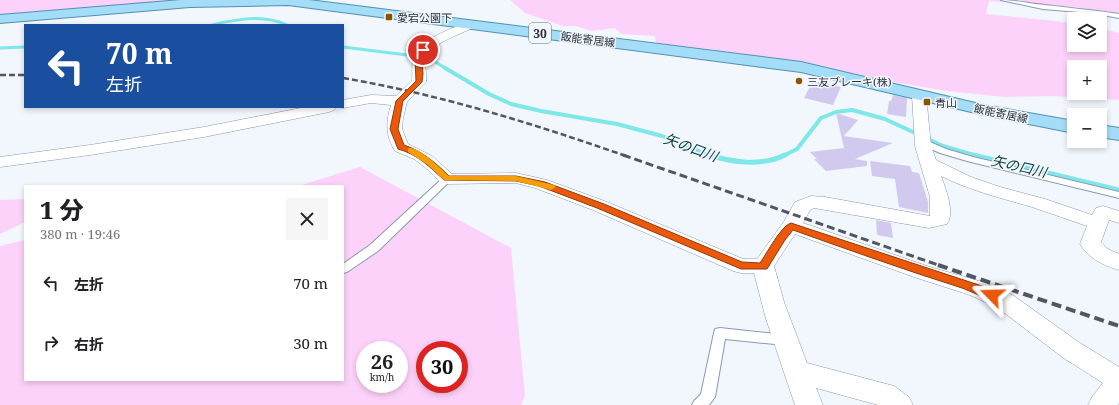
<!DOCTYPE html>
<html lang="ja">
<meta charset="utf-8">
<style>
:root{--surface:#fff;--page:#f6f6f6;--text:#202124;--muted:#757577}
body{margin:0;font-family:"Noto Serif","Noto Sans JP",serif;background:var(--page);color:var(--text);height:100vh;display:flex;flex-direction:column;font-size:15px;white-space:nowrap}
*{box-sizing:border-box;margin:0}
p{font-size:13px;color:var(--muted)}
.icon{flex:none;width:22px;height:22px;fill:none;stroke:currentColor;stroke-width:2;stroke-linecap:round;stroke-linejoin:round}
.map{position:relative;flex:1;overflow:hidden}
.side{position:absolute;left:24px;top:185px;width:320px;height:196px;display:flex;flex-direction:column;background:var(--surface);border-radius:0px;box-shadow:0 2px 6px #0003}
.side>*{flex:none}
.guide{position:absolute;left:24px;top:24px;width:320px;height:84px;border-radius:0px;box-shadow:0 2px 6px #0003;background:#1a4fa0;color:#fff;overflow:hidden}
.fabs{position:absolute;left:1067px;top:12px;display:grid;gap:8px}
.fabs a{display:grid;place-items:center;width:40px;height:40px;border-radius:0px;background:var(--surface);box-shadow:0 2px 6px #0003;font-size:20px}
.speed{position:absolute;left:356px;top:341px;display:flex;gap:8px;font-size:20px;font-weight:700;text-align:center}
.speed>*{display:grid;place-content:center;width:52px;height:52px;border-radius:50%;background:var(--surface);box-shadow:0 2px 6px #0003;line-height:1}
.speed small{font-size:10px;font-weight:400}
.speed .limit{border:6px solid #d22;background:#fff;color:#111}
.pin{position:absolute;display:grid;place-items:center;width:34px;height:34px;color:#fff;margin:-17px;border:2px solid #fff;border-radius:50%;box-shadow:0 1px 4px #0007}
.me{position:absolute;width:44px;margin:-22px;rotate:292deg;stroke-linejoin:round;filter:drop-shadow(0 0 3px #0008)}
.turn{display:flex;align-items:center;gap:14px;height:84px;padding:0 16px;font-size:18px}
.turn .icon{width:52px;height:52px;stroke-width:2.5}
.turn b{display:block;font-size:28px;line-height:34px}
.round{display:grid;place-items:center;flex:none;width:42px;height:42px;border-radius:0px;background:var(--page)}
.summary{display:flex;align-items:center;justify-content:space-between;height:68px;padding:0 16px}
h1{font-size:24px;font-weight:800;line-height:30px}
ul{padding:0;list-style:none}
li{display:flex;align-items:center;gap:12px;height:60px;padding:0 16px}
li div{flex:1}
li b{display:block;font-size:15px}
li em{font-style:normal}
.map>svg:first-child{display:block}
.green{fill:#fdd2fa;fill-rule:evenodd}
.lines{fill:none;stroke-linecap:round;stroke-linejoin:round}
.stream-far2{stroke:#7ee7e8;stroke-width:3}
.stream-far1{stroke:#7ee7e8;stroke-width:4}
.stream{stroke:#7ee7e8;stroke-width:5}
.building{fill:#d2caee}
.lane-casing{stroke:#8999b8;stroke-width:2}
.street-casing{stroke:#8999b8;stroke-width:1}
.primary-casing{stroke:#5092b3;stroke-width:2}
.lane{fill:#fff;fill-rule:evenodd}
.street{fill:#fff;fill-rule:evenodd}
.primary{fill:#a3ddf7;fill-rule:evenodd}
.rail-far2{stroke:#515762;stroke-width:2.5;stroke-dasharray:6 3;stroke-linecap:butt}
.rail-far1{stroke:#515762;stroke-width:3;stroke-dasharray:8 4;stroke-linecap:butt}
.rail{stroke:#515762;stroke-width:4;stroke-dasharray:10 5;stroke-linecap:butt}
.route{fill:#ea580c;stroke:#983908}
.slow{fill:#f59e0b}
.poi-dot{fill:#8a5404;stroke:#f2f6fd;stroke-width:1.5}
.labels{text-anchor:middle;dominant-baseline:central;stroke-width:3;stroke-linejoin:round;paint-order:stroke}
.far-poi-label{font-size:11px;fill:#2a313d;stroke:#f2f6fd;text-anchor:start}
.far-street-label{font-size:11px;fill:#2a313d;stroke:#f2f6fd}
.shield{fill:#f2f6fd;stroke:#666c77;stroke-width:1}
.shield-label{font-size:12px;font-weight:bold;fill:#2a313d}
.water-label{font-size:14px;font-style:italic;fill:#053a3a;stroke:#f2f6fd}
</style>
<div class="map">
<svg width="1119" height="405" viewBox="0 0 1119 405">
<rect width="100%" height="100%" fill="#f2f6fd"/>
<g class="green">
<path d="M0,0h182l-182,16z"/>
<path d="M510,0h609v13l-44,-6 -86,-6 -3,13 88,9v22h26v-17l19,5v67l-68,-4 -47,1 -57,-6 -65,-11 -63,-15 -118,-17 -24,-1 -21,-5 -1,-6 -34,-2 -6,-6 -23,3 -16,-5h-13l-38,-13zM1074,67h26v26h-26z"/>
<path d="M360,167l151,81 14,148 -4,9h-521v-159l25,-6v140h318v-194h-45zM365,350h34v34h-34zM425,350h34v34h-34z"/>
<path d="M25,199v23l-25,12v-34z"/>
</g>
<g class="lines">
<g class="stream-far2">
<path d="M212,25c25,-6 51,-11 75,0"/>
<path d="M343,47l80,10 9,3 15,9"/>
<path d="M0,48l25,-1"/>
</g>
<g class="stream-far1">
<path d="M445,68l44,26 22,10 30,7 76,13 45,12 49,20"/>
<path d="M783,156l14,-7 24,-31 15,-6 16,-2 33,9 58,27 34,10"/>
</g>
<g class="stream">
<path d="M707,155c26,7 53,12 78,0"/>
<path d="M973,155l146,35"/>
</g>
</g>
<g class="building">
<path d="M813,81l28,6 -8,18 -29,-7z"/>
<path d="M893,95l14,3 -1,19 -19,-3 2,-13h2z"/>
<path d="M836,113l22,7 -14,16 49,7 -38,16 12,2v5l-41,5 -12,-12h3l-7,-7 34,-4z"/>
<path d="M870,161l40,5 2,6 7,1 9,29v11l-29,-6 -4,-28 -23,-3z"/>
<path d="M876,220l15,3 2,15 -16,-3z"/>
</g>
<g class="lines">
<g class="lane-casing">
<g id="lane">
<path d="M1001,0c15,0 29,4 44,5 25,3 49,5 74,9v4l-28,-5 -48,-4z"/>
<path d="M923,139l23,10 27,8 146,35v6l-152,-37 -27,-8 -20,-9 -1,-2z"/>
<path d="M447,176l3,1 2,2 -2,2 -72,70 -31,21 -4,1v-9l27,-19 74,-68z"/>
<path d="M720,328l65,7 5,1 2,4 -2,4 -5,1 -60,-6 -10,58 -6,8h-17l2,-4 7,-7 13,-61 1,-4z"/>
</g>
</g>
<g class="street-casing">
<g id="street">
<path d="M473,21l4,1 2,2 -2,2c-12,6 -47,18 -51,31 -2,7 1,17 0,25l-19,20 -4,16 -1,11 6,15 24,12 20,18 64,-1 31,7 60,22 136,57h14l26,-36 12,-21 16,-6 14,1 105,19v-19l-15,-51 -3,-51 2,-3 5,-1 5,1 2,3 5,51 5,14 35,17 29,10 45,12 47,16 4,-7 7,-2 16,5v12l-10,-3 -8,22 7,7 11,5v16c-15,-4 -31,-12 -39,-26l7,-18c-18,-6 -37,-13 -55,-19 -31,-9 -61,-16 -91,-31 5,13 14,37 6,48l-18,4 -115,-20 -4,2 -7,13 127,44 56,16 28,13 66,47 39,24v36l-1,2h-30l4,-8 11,-14 -41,-26 -64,-49 -28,-13 -56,-18 -119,-43 -21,32 10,36 23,61 87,23 15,11 4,8h-35l-62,-17 7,17h-28l-29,-86 -12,-46h-13l-8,-2 -140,-61 -58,-22 -19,-5 -69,1 -6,-1 -15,-15 -12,-9 -19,-8c-10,-16 -9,-30 -4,-46l-20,-2 -28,5 -5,-1h5v-7l28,-5 25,1 16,-15c1,-9 -1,-20 2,-28 7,-13 45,-29 59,-32z"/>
<path d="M306,107h31l-3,3 -5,2 -125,25 -114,18 -90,12v-10l90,-12 114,-18z"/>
</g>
</g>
<g class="primary-casing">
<g id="primary">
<path d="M181,0h128l492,62 183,43 90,16v12l-90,-18 -183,-43 -513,-67 -98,2 -190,16v-8z"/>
<path d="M1100,125l19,3v12l-19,-3z"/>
</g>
</g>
<use href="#lane" class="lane"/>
<use href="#street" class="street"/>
<use href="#primary" class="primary"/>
<g class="rail-far2">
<path d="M0,75h25"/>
<path d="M343,78c99,17 188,45 283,78"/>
</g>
<path class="rail-far1" d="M623,155l318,111"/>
<path class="rail" d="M938,265l181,61"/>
</g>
<path class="route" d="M421,49l5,1 -4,9 1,15 -1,8 -19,19 -5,28 6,16c18,6 32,18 45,31h67l29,6 59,22 138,58 18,1c7,-10 21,-37 31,-40l191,63 14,6 2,3 -2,3c-8,2 -26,-7 -34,-10 -57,-18 -113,-38 -169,-58l-8,10 -18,29h-26l-144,-61 -58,-22 -23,-5 -72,-1c-14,-13 -27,-26 -46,-31l-8,-20 6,-28 20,-20 -1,-22z"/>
<path class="slow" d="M408,148c11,-2 33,21 41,28h67l38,9 2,2 -5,3 -35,-9 -72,-1 -16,-15 -20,-13z"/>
<g class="poi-dot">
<rect x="385" y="13" width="8" height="8" rx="2"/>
<circle cx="799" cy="81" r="4"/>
<rect x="923" y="98" width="8" height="8" rx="2"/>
</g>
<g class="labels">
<g class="far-poi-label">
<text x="397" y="17">愛宕公園下</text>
<text x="807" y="81">三友ブレーキ(株)</text>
<text x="935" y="102">青山</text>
</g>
<g class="far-street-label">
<text transform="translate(588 39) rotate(7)">飯能寄居線</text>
<text transform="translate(1001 113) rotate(12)">飯能寄居線</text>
</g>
<rect class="shield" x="529" y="23" width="22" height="20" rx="3"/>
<g class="shield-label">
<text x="540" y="33">30</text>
</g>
<g class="water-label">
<text transform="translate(691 147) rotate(20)">矢の口川</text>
<text transform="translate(1019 166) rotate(13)">矢の口川</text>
</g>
</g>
</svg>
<div class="fabs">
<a><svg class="icon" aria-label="layers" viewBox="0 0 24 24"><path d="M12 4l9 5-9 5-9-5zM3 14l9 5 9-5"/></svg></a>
<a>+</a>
<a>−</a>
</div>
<div class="speed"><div>26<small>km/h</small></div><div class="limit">30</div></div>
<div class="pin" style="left:423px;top:50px;background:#d93025"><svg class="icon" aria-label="arrive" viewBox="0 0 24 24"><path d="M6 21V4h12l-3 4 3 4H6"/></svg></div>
<svg class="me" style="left:992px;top:295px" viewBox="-20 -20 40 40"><path d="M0-17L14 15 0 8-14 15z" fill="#ea580c" stroke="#fff" stroke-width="4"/></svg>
<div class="guide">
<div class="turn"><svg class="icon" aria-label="left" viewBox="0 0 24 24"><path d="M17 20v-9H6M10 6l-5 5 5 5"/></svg><div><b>70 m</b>左折</div></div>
</div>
<section class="side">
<div class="summary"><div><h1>1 分</h1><p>380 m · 19:46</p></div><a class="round"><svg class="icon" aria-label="close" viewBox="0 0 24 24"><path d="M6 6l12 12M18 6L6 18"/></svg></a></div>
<ul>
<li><svg class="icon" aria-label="left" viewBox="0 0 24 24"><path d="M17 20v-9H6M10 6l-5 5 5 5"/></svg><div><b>左折</b></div><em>70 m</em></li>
<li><svg class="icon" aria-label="right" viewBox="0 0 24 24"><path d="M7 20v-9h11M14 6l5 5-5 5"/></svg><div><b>右折</b></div><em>30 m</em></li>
</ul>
</section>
</div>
